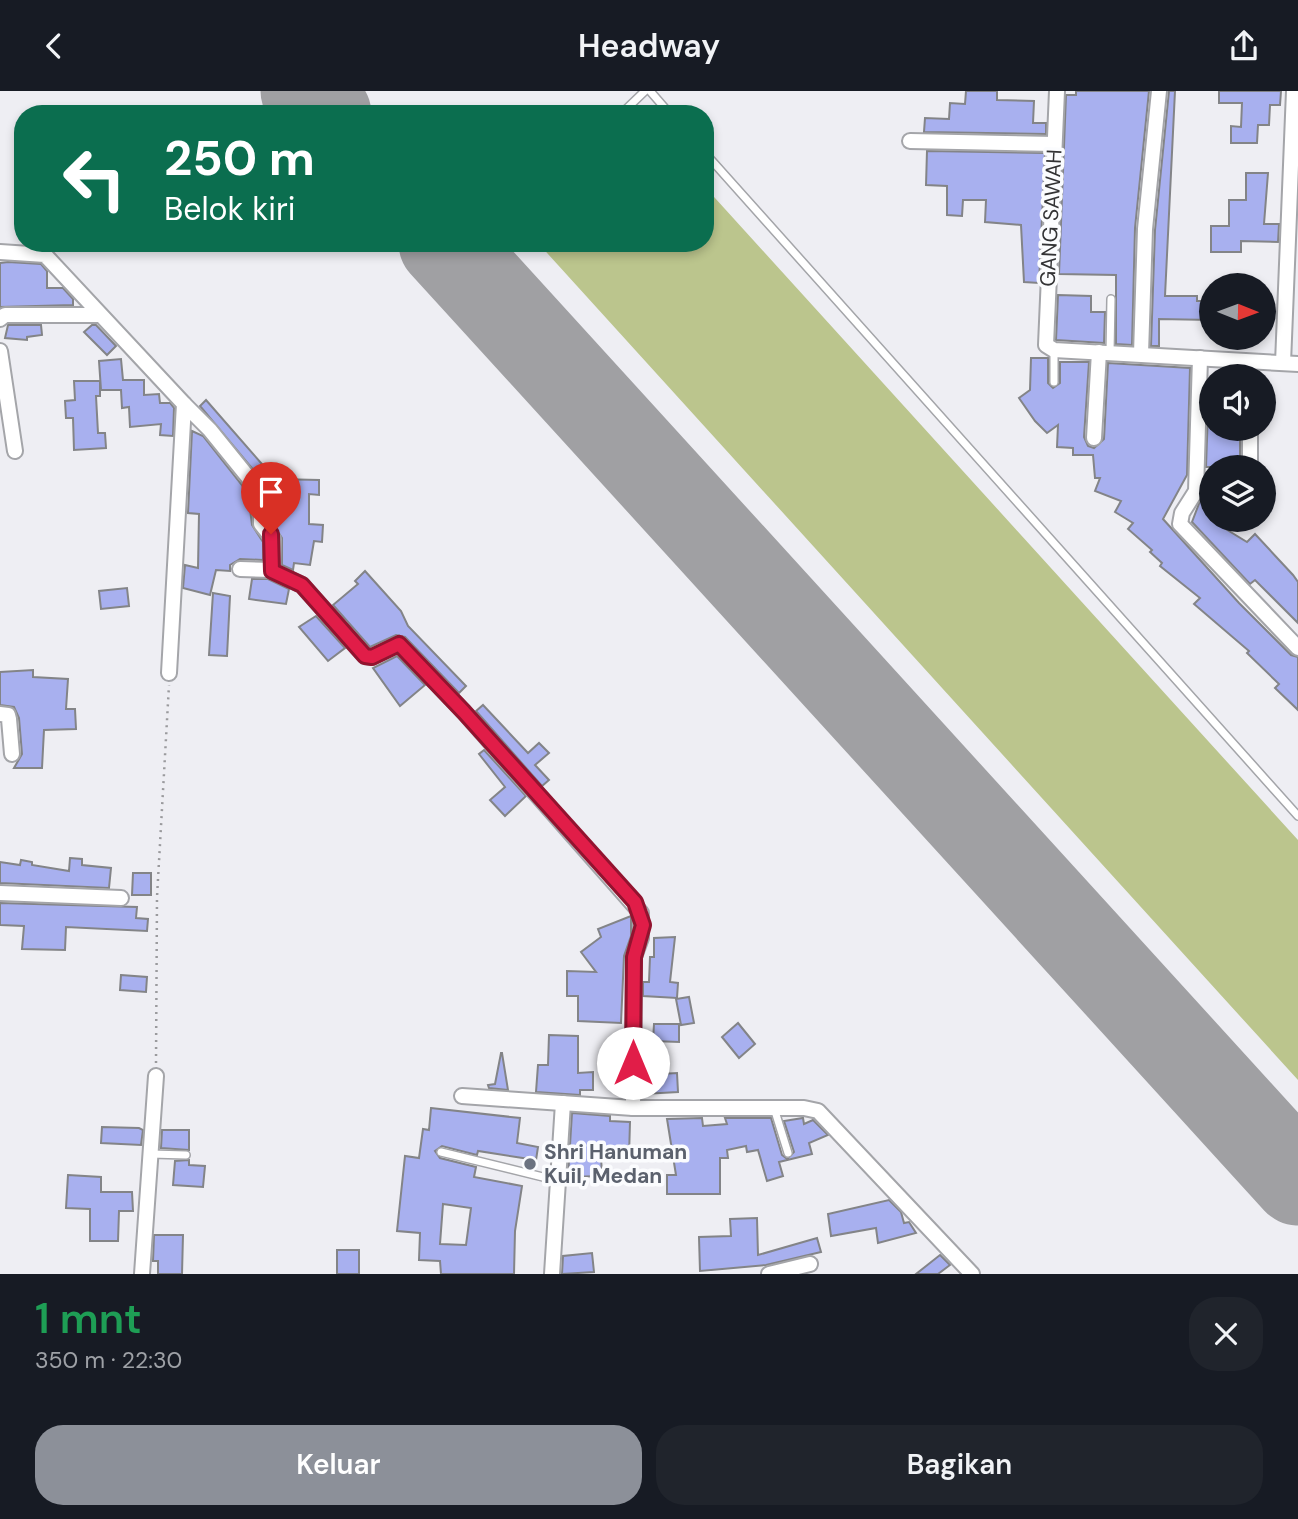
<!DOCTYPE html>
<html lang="id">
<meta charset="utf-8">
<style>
:root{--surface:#171b24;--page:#20242c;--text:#f1f3f6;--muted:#9ea1a6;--accent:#8c9099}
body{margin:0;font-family:"DM Sans",sans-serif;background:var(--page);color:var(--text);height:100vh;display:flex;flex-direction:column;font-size:26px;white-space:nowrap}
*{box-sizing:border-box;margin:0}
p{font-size:23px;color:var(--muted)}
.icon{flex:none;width:38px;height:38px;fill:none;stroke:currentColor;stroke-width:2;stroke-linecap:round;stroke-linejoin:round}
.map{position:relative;height:1183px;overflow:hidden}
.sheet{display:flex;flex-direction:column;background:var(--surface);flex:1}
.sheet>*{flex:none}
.hud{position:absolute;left:14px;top:14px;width:700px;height:147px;border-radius:28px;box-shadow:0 4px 10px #0003;background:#0b6e4f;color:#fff;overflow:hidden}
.needle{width:46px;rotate:91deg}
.controls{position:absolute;left:1199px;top:182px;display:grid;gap:14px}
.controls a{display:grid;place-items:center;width:77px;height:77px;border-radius:50%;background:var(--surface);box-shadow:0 4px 10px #0003;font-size:35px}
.pin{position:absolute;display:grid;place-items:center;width:60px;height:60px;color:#fff;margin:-72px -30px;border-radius:50% 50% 50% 0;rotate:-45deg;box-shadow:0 0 7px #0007}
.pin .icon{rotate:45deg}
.me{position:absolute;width:77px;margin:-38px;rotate:0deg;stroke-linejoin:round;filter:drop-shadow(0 0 5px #0008)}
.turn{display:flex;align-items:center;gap:24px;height:147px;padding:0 35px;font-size:32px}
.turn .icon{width:91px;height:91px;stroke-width:2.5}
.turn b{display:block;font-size:49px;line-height:60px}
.round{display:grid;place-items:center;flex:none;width:74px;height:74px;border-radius:28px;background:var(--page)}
.overview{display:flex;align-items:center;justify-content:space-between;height:119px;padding:0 35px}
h1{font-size:42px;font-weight:600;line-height:52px;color:#1e9e55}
.button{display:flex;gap:14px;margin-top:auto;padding:14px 35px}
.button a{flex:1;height:80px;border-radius:28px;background:var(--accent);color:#fff;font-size:28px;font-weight:600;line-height:80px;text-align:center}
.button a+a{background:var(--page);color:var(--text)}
header{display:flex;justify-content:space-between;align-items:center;height:91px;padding:0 35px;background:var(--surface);font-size:32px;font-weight:600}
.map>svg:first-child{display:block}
.green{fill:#bbc58d}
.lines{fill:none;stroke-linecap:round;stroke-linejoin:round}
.runway{stroke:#a0a0a3;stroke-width:91}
.building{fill:#a8b0ef;stroke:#838487;stroke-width:2;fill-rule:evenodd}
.lane-casing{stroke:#a4a5a9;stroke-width:10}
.street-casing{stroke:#a4a5a9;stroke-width:18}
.path{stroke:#9a9a9d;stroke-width:2.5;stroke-dasharray:2 5;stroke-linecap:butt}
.lane{stroke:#fff;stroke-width:7}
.street{stroke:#fff;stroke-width:14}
.route-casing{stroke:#92132f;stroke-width:18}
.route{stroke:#e11d48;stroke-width:12}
.worship-dot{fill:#6b7280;stroke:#fbfcfe;stroke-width:2.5}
.labels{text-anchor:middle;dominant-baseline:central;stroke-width:7;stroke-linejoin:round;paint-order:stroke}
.street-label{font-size:21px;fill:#333335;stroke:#fbfcfe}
.worship-label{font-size:21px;font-weight:bold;fill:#5b616d;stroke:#fbfcfe;text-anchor:start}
</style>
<header><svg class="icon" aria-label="back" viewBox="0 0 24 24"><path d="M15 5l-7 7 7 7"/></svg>Headway<svg class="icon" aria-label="share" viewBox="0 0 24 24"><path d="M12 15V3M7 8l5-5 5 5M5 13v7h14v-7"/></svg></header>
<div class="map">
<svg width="1298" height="1183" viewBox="0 0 1298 1183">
<rect width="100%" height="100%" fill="#eeeef3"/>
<path class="green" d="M705,96l593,653v240l-760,-837h167z"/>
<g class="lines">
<g class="runway">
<path d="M306,0l20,23"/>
<path d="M444,152l854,937"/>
</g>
</g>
<g class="building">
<path d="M966,0h31v9l37,1 -1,22h13v11l-122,-2 1,-14 24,1 1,-16 15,1z"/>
<path d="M1076,0h73l-14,137 -3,117 -16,-1v-69l-57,-1 7,-179h10z"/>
<path d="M1169,0h6l-10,205h32v5h14v19l-52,-1v27h-8l4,-116z"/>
<path d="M1219,0h62l-1,14h-10l-1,20h-11l-1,18h-26v-17l10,1 1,-24h-23z"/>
<path d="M927,60l118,2 -6,130 -15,-1 -3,-57 -36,-3 1,-22h-23l-1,16 -15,-1v-29l-21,-1z"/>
<path d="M1246,82h22l-4,51h15l-1,18 -37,-1v11h-30v-26h18v-26h17z"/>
<path d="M8,171l33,2 6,7v17h16l10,11v6l-73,2v-44z"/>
<path d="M1058,204l33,1v16h14l-1,31 -48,-3z"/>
<path d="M8,234h33l1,10 -15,2v3l-22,-2z"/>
<path d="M92,234h4l20,21 -9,9 -23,-23z"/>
<path d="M1031,267h17v25l5,5 7,-5v-21h29l-5,75 4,9 6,2 10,-9 4,-76 82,5 -3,107 -24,44 76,84 52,52 7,2v53l-23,-22 4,-4 -32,-31 2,-2 -55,-47 6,-6 -40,-32 2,-3 -12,-11 2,-2 -24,-21 5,-6 -18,-11 6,-11 -26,-10 5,-13h-5l-2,-23h-20v-7l-16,-1 1,-22 -11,8 -12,-12 -16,-23 11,-8z"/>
<path d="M121,268l2,21h21v15l15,-1 1,9h10l4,5 -1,28 -13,-1 1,-11 -31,3 -1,-20 -7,1 -1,-18h-20l-2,-29z"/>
<path d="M74,290h26v15h-4l2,37h7l1,15 -32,2 -1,-32h-7l-1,-17 10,-1z"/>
<path d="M1209,292l2,46h29v38h-34z"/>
<path d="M206,309l69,79 44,1v15l-10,-1v30l14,1 -1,17 -8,-1 -4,24 -16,-2 -1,7 -11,-5v-27l-11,-17v-20l-5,-16 -66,-79z"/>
<path d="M192,340l11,5 45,57 4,32 11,17v18l-23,-1 -10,6v6l-14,-1 -6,25 -27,-7 2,-23 13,3 1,-54 -11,-1z"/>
<path d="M1211,381v48l36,22 8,-8 38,41 5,7v41l-43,-43 -5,4 -58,-62z"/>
<path d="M365,480l36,40 7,15 58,60 -7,7 -54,-56 -9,-2 -26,12 -37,-42 25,-21 -3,-3z"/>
<path d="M252,488h16l21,10 -3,15 -37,-5z"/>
<path d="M127,497l2,18 -28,3 -2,-18z"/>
<path d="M213,502l17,3 -3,60 -18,-1z"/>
<path d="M316,525l29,32 -17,13 -29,-34z"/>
<path d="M397,565l28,29 -25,21 -27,-38z"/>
<path d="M33,579v7l35,2 -2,30h9l1,20 -32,1 -2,38h-28l8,-14 -3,-36 -5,-11 -14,-2v-33z"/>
<path d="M483,614l45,48 11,-10 10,10 -14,12 14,15 -7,6 -66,-75z"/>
<path d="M484,659l42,46 -21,20 -15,-16 15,-13 -26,-33z"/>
<path d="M70,767l12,1v6l29,3 -2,20 -109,-5v-21l20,3 1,-5 11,2v3l37,6z"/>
<path d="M133,782h18v22h-19z"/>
<path d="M0,812l137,4 -1,11 12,1 -1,12 -81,-4 -1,23 -43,-1 2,-23 -24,-1z"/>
<path d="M631,825v20l-7,20 -3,67 -43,-2v-25h-11v-25l29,1 -15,-20 20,-15 -3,-8z"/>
<path d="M675,846l-5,45 8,1 -1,15 -34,-2v-14h6l1,-25h4v-19z"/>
<path d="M121,884l26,2 -1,15 -26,-2z"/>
<path d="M689,906l5,26 -13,2 -5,-26z"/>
<path d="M738,932l17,21 -16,14 -17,-21z"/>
<path d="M654,933h25v18l-26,-1z"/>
<path d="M549,944l29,1v37l15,-1v18h-13v5l-44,-3 2,-27h10z"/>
<path d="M624,958v17l-18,2 -1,-18z"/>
<path d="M501,962h1l6,37 -19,-2 -1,-3 7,-1z"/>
<path d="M677,982l1,19 -35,2v-19z"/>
<path d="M431,1017l89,10 -3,25 21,4 -2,13 -58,-9 -1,4 -35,-9 -7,5 5,7 36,9 -2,10 48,9 -7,45 -1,43h-73l-1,-13 -21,-1 1,-27 -23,-2 8,-75 14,2 4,-29 6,1zM443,1113l28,4 -5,37 -26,-1z"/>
<path d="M572,1022l38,3v5l20,1 -1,34h-28l1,20 -34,1z"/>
<path d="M702,1027l1,8 24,-2 -2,-6h46l11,37 5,4 7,-7 -10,-31 19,-3 1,6 9,-4 15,15 -19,8 3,11 -33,8 4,14 -16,5 -9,-31 -11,2 -1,-6 -19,4 1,8h-8v36h-53v-19h9l-9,-56z"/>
<path d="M102,1036l37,1 4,2 -2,15 -40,-2z"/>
<path d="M162,1039h27v20l-28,-2z"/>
<path d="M189,1069v5l16,1 -2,21 -30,-2 2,-24z"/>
<path d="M68,1084l33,2v15h31l1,19h-14l-1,30h-28v-32l-24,-1z"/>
<path d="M889,1109l12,12 3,11 5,-1 7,11 -38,10 -2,-15 -45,8 -3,-22z"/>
<path d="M757,1127l1,37 59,-17 4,14 -55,13 -66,6 -1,-34 32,-1 -1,-17z"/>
<path d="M154,1144h29l-1,39h-24v-13h-5z"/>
<rect x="337" y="1159" width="22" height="24"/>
<path d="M592,1162l2,19 -32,2 1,-18z"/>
<path d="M940,1164l10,10 -12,9h-22z"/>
</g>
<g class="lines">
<g class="lane-casing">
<g id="lane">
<path d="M650,0l20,23"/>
<path d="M621,23l24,-23"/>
<path d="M705,62l593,663"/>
<path d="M1110,261l1,-53"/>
<path d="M1054,291v-32"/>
<path d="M774,1017l14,45"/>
<path d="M441,1061l118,29"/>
<path d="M151,1063l35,1"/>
</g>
</g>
<g class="street-casing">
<g id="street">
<path d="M1057,0l-11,254 8,5 244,14"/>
<path d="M910,50l144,3"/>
<path d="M0,161l45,3 139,149 -15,269"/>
<path d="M0,228l5,-4h94"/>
<path d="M0,260l15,100"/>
<path d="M1141,263l4,-125 14,-138"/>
<path d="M1200,267l-4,133 -14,22 -2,11 118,124"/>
<path d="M1283,272l11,-272"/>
<path d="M184,313l26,26 47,58 4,13v23l12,15 -1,32 30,14 63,71 7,1 27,-13 65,68 177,201v25l-7,19 -1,151"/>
<path d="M1094,347l5,-86"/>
<path d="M1250,376v-38"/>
<path d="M240,478l32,1"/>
<path d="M0,623l8,1 1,4 3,35"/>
<path d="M0,802l121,5"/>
<path d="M462,1005l171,12h171l14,3 154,163"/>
<path d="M142,1183l14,-198"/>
<path d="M552,1183l11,-171"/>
<path d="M769,1183l41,-10"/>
</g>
</g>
<path class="path" d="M156,972l1,-166 12,-212"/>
<use href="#lane" class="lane"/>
<use href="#street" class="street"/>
</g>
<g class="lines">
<g class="route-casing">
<path id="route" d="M271,443l1,37 30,14 63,71 7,1 27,-13 65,68 171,190 8,23 -9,32 -1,106"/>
</g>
<use href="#route" class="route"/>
</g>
<circle class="worship-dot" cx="530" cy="1073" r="7"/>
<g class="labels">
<g class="street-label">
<text transform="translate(1051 127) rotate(-87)">GANG SAWAH</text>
</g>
<g class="worship-label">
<text x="544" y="1061">Shri Hanuman<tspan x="544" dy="24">Kuil, Medan</tspan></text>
</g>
</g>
</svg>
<div class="controls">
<a><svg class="needle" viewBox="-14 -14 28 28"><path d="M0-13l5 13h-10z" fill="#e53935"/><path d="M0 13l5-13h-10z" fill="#9ea1a6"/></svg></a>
<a><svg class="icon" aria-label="sound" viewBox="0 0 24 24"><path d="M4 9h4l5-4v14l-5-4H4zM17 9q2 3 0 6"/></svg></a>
<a><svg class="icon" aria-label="layers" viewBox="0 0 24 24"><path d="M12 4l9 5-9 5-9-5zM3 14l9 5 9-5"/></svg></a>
</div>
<div class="pin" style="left:271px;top:443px;background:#d93025"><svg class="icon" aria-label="arrive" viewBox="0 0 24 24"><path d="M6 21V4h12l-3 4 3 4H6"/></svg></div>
<svg class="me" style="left:633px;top:972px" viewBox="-20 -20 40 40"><circle r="19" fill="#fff"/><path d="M0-13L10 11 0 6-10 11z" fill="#e11d48"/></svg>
<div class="hud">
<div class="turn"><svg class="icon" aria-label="left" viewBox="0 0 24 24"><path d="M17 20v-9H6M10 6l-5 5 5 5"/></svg><div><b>250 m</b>Belok kiri</div></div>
</div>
</div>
<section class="sheet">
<div class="overview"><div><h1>1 mnt</h1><p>350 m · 22:30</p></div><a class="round"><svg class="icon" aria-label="close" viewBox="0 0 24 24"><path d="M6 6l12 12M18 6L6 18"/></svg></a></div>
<div class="button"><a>Keluar</a><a>Bagikan</a></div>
</section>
